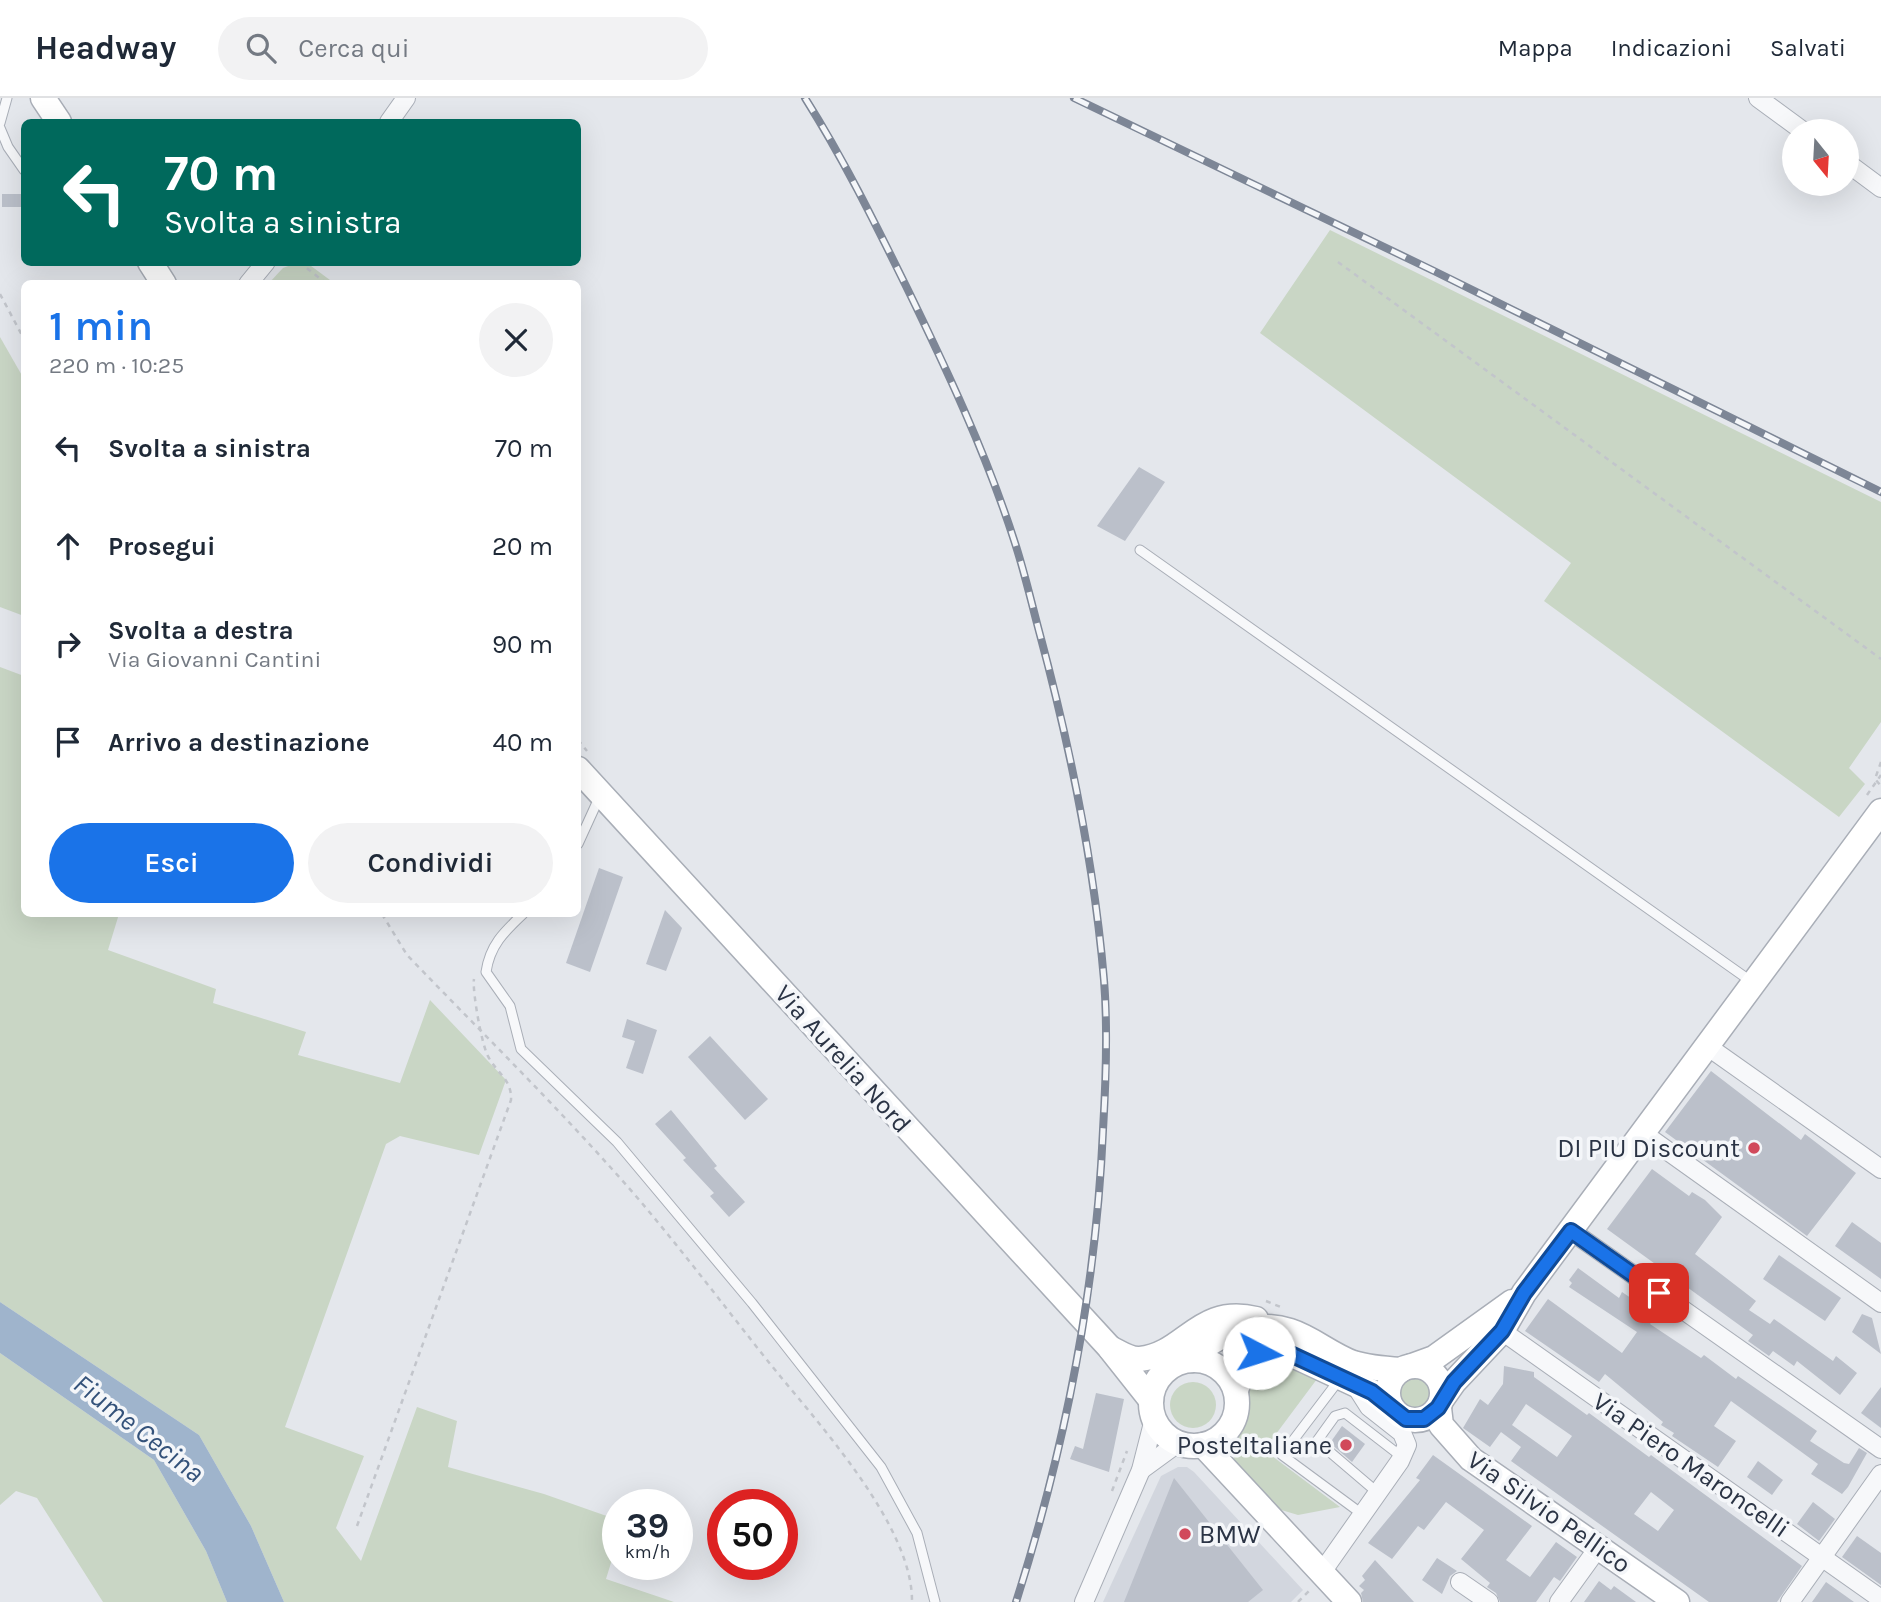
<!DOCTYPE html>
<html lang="it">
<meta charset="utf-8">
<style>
:root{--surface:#fff;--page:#f2f2f3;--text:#1f2937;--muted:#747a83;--line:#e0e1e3;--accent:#1a73e8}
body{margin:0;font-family:Karla,sans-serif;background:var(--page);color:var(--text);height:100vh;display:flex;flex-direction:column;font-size:26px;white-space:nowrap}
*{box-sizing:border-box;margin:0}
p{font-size:23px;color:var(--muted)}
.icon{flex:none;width:38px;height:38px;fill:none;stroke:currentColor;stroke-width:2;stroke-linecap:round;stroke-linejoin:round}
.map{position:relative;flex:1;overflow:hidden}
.side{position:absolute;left:21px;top:182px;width:560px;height:637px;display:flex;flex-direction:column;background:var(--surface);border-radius:10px;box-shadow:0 7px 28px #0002}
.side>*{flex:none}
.hud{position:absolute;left:21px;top:21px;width:560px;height:147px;border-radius:10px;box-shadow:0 7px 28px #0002;background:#00695c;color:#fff;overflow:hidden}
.needle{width:46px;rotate:162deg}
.fabs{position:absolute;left:1782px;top:21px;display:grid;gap:14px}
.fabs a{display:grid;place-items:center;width:77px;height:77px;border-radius:50%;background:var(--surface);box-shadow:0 7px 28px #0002;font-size:35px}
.speed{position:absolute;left:602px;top:1391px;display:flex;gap:14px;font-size:35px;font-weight:700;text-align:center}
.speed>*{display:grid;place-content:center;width:91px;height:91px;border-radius:50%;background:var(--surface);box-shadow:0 7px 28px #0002;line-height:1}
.speed small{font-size:18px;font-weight:400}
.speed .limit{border:10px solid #d22;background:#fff;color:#111}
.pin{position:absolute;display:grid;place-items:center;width:60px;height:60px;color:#fff;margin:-30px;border-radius:14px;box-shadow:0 4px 10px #0006}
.me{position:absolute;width:77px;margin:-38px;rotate:95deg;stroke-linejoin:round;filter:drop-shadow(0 0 5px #0008)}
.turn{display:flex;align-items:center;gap:24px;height:147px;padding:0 28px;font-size:32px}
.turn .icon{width:91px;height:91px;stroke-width:2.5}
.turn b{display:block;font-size:49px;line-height:60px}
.round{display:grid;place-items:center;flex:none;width:74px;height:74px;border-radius:37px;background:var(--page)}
.headline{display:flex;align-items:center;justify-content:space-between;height:119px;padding:0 28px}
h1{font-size:42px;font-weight:600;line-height:52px;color:var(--accent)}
.cta{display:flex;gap:14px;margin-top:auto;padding:14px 28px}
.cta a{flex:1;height:80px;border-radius:42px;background:var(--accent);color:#fff;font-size:28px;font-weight:600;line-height:80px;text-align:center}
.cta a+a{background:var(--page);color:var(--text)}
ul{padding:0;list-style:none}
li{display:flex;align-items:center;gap:21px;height:98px;padding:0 28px}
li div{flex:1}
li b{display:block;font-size:26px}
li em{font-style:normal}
header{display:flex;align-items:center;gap:42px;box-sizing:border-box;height:98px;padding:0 35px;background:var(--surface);border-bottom:2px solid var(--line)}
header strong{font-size:33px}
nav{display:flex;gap:38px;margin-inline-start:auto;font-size:24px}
.search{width:490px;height:63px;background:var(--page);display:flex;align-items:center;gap:18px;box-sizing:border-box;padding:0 24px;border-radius:38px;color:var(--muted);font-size:26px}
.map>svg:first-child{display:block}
.built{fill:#d2d6de}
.green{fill:#c9d6c5}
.water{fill:#9fb4cc}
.building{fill:#bbc0ca;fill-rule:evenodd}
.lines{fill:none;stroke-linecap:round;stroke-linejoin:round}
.lane-casing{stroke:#a9aeb7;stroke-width:11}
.street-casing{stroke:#a9aeb7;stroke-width:20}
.secondary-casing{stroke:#a9aeb7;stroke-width:27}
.path{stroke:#c2c5cb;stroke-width:2.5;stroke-dasharray:5 5;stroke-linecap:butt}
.lane{stroke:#f7f8fa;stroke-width:9}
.street{stroke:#f7f8fa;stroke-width:18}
.secondary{stroke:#fff;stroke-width:24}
.rail-casing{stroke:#7d8696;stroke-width:8}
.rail{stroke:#f4f6f9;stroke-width:5;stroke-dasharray:16;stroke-linecap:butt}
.route-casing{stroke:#114b97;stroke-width:18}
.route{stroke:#1a73e8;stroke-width:12}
.poi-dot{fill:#d1495b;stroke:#f4f6f9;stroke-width:2.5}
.labels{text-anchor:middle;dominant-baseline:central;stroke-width:7;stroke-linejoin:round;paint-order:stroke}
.street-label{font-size:26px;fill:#2b3445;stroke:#f4f6f9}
.poi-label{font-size:26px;fill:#2b3445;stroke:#f4f6f9;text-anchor:end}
.water-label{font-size:28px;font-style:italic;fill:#34527a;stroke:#f4f6f9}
</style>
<header>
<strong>Headway</strong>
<div class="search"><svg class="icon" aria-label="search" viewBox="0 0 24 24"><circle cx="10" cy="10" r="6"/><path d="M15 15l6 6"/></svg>Cerca qui</div>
<nav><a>Mappa</a><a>Indicazioni</a><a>Salvati</a></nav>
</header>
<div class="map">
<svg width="1881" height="1504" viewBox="0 0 1881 1504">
<rect width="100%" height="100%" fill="#e4e7ec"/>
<path class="built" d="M1178,1369h9l7,5 109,118 -12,12h-188l58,-126z"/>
<g class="green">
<path d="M1330,132l551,272v220l-32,46 16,16 -26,33 -295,-216 27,-38 -311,-230z"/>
<path d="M296,165h11l27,20h-65l14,-15z"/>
<path d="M0,239l24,42v237l-24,-9z"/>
<path d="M0,569l24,9v238h95l-11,36 108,39 -3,14 93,29 -8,23 102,28 30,-83 76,80 -27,75 -79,-19 -14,8 -101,283 79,29 -28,72 25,33 56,-154 40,14 -9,46 96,27 74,26v20l-12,39 68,23h-390l-33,-76 -52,-91 -199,-133z"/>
<path d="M0,1255l154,107 52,91 21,51h-124l-66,-104 -21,-7 -16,14z"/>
<path d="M1274,1258l43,23 -53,71 76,57 -42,8 -20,-6 -44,-44 -1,-24 11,-17 3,-31 12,-31z"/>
<circle cx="1414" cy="1295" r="18"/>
<circle cx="1193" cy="1307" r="23"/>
</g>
<path class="water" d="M0,1204l199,133 52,91 33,76h-57l-21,-51 -52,-91 -154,-107z"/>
<g class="building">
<rect x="2" y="96" width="22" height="13"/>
<path d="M1139,369l26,15 -40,59 -28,-15z"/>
<path d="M599,770l24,9 -33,95 -24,-9z"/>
<path d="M665,812l17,18 -16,43 -20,-7z"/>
<path d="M627,921l30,11 -14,44 -17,-6 9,-27 -13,-4z"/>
<path d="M710,938l58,63 -23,21 -57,-63z"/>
<path d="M1711,973l90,69 4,-6 51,39 -49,63 -142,-104z"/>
<path d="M671,1012l46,56 -3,2 31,34 -16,15 -19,-21 4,-3 -31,-33 3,-2 -31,-34z"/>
<path d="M1652,1071l37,27 3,-4 13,8 17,17 -27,37 61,47 -7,9 21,14 4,-5 59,42 3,-5 21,17 -17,22 -43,-34 -3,5 -21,-15 -4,5 -21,-15 5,-6 -146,-106z"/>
<path d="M1852,1124l29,21v36l-46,-33z"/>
<path d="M1779,1157l62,43 -16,23 -62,-42z"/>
<path d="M1578,1170l41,30 3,-6 34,23 -6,9 51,34 3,-3 32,24 2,-3 79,55 -7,10 34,22 5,1 10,-16 8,5 -19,34 -6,7 -31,-20 7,-10 -87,-63 -17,25 22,15 -18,26 -46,-31 2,-3 -13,-8 2,-3 -58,-48 -6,8 -74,-51 23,-32 74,54 15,-21 -68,-45 3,-4 -3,-3z"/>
<path d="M1862,1216l10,4 9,36 -29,-22z"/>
<path d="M1504,1268l30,6v5l53,38 2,-2 60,44 2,-2 151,111 -25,36h-68l-198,-141 10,-14 -20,-15 -11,15 -27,-19 17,-29 8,6 15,-21zM1526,1306l46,32 -15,21 -45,-32zM1651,1394l23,18 -16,21 -24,-17z"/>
<path d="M1881,1289v41l-20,-15z"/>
<path d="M1096,1295l28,6 -15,73 -39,-13 5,-13 8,3z"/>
<path d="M1342,1328l23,18 -13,18 -22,-19z"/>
<path d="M1433,1357l99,71 -26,34 24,17 26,-35 21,15 -17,24 -6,-4 -18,25h-36l-4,-9 -9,-6 3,-4 -29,-24 23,-29 -38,-28 -22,28 -6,-4 -26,33 -24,-16 52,-63 -4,-2z"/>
<path d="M1758,1363l25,19 -11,15 -25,-18z"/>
<path d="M1174,1380l89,112 -15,12h-124z"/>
<path d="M1813,1404l22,17 -16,22 -22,-17z"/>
<path d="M1857,1438l24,17v32l-39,-28z"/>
<path d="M1437,1460l20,13 -7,5 -8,18 -20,-14z"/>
<path d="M1375,1462l39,42h-51l-2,-9 3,-3 -5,-4 6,-6 -3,-4z"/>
<path d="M1599,1483l12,9 3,-4 22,16h-52z"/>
<path d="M1826,1484l28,20h-42z"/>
</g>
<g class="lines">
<g class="lane-casing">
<g id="lane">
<path d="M0,25l7,-25"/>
<path d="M0,30l8,19 16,23"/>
<path d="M1140,452l612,432"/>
<path d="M578,746l21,-46"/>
<path d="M523,816c-19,18 -33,31 -37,58l24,34 11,43 96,93 135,161 129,164 36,66 18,69"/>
<path d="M1339,1282l-57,75 80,59"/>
<path d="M1378,1395l-61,-52 18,-25 10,-3 57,44"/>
</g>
</g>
<g class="street-casing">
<g id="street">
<path d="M1758,0l45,33"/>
<path d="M389,24l17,-24"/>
<path d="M1846,64l35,26"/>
<path d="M248,186l18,-22"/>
<path d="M1707,948l174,123"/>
<path d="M1644,1036l237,169"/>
<path d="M1571,1133l310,218"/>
<path d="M1502,1233l379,268"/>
<path d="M1141,1372l37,-27"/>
<path d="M1322,1474l78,-111 7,-16 -5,-12 -33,-26 -14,-22"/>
<path d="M1460,1484l29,20"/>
<path d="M1084,1504l57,-132 13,-51"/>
<path d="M1559,1504l39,-54"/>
<path d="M1790,1504l91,-128"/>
</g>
</g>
<g class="secondary-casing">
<g id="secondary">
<path d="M43,0l16,24"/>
<path d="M150,164l14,22"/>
<path d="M578,671l531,578 42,53"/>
<path d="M1110,1250c9,4 19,12 30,11 46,-5 58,-54 116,-40"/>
<path d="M1192,1262c22,-28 63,-40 98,-29 22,7 41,24 63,32 16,5 32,6 48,7"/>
<circle cx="1194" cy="1305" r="43"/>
<circle cx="1415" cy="1295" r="27"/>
<path d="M1412,1268l22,-8 78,-56"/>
<path d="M1236,1292l7,-20 12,-16 29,-3 88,41 20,16"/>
<path d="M1442,1301l12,-17 48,-51 22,-38 357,-482"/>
<path d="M1439,1310l2,17 30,34 206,143"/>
<path d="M1203,1347l146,157"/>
</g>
</g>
<g class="path">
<path d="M299,164l28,22"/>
<path d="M1338,164l543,397"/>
<path d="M0,196l24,45"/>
<path d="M578,642l9,11"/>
<path d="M1881,664l-6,17 6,7"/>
<path d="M1867,697l14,-20"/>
<path d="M382,816l25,41c78,81 160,161 234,247 43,51 84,105 126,158 47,59 146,164 145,242"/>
<path d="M1266,1203l17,7"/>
<path d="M1112,1393l15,-40"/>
<path d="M357,1428l154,-426c1,-20 -13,-26 -22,-42 -7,-10 -17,-68 -15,-79"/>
<path d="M1298,1504l12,-12"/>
</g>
<use href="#lane" class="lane"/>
<use href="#street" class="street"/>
<use href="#secondary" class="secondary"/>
<g class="rail-casing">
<g id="rail">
<path d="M805,0c38,60 70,125 101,188 40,82 80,167 108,254 10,30 17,61 25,91 31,115 55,231 65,349 4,50 2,100 -1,150 -7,161 -38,318 -87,472"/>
<path d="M1074,0l360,173 447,221"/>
</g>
</g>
<use href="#rail" class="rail"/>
</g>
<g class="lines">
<g class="route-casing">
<path id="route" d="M1259,1255l25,-2 88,41 34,27h18l14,-11 16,-26 48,-51 22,-38 47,-62 88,62"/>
</g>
<use href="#route" class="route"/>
</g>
<g class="poi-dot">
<circle cx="1754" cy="1050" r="7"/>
<circle cx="1346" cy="1347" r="7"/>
<circle cx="1185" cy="1436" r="7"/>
</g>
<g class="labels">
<g class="street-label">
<text transform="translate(843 961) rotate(48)">Via Aurelia Nord</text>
<text transform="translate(1691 1367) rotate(35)">Via Piero Maroncelli</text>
<text transform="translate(1549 1414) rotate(35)">Via Silvio Pellico</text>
</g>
<g class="poi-label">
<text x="1740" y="1050">DI PIU Discount</text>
<text x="1332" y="1347">PosteItaliane</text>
<text x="1199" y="1436" text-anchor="start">BMW</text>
</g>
<g class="water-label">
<text transform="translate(139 1330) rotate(38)">Fiume Cecina</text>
</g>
</g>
</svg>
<div class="fabs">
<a><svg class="needle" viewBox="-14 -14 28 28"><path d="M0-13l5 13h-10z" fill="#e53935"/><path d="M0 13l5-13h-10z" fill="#747a83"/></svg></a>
</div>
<div class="speed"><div>39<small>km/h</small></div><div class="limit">50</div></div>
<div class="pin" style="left:1659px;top:1195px;background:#d93025"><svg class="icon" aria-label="arrive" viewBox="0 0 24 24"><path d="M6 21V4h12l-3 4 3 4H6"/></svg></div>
<svg class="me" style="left:1259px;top:1255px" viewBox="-20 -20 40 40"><circle r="19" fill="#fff"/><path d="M0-13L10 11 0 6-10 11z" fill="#1a73e8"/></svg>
<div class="hud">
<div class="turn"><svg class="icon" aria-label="left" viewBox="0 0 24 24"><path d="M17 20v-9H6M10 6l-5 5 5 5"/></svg><div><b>70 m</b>Svolta a sinistra</div></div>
</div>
<section class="side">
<div class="headline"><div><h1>1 min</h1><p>220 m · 10:25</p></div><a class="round"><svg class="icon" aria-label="close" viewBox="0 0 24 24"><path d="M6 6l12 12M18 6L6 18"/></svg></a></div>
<ul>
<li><svg class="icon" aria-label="left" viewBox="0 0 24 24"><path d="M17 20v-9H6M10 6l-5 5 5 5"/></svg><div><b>Svolta a sinistra</b></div><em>70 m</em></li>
<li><svg class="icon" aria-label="ahead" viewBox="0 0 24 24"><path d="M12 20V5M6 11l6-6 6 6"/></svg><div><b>Prosegui</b></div><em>20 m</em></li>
<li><svg class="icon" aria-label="right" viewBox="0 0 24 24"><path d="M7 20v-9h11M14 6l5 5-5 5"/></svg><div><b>Svolta a destra</b><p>Via Giovanni Cantini</p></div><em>90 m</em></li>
<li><svg class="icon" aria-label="arrive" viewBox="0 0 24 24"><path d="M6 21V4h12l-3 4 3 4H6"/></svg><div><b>Arrivo a destinazione</b></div><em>40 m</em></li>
</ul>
<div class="cta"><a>Esci</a><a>Condividi</a></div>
</section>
</div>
